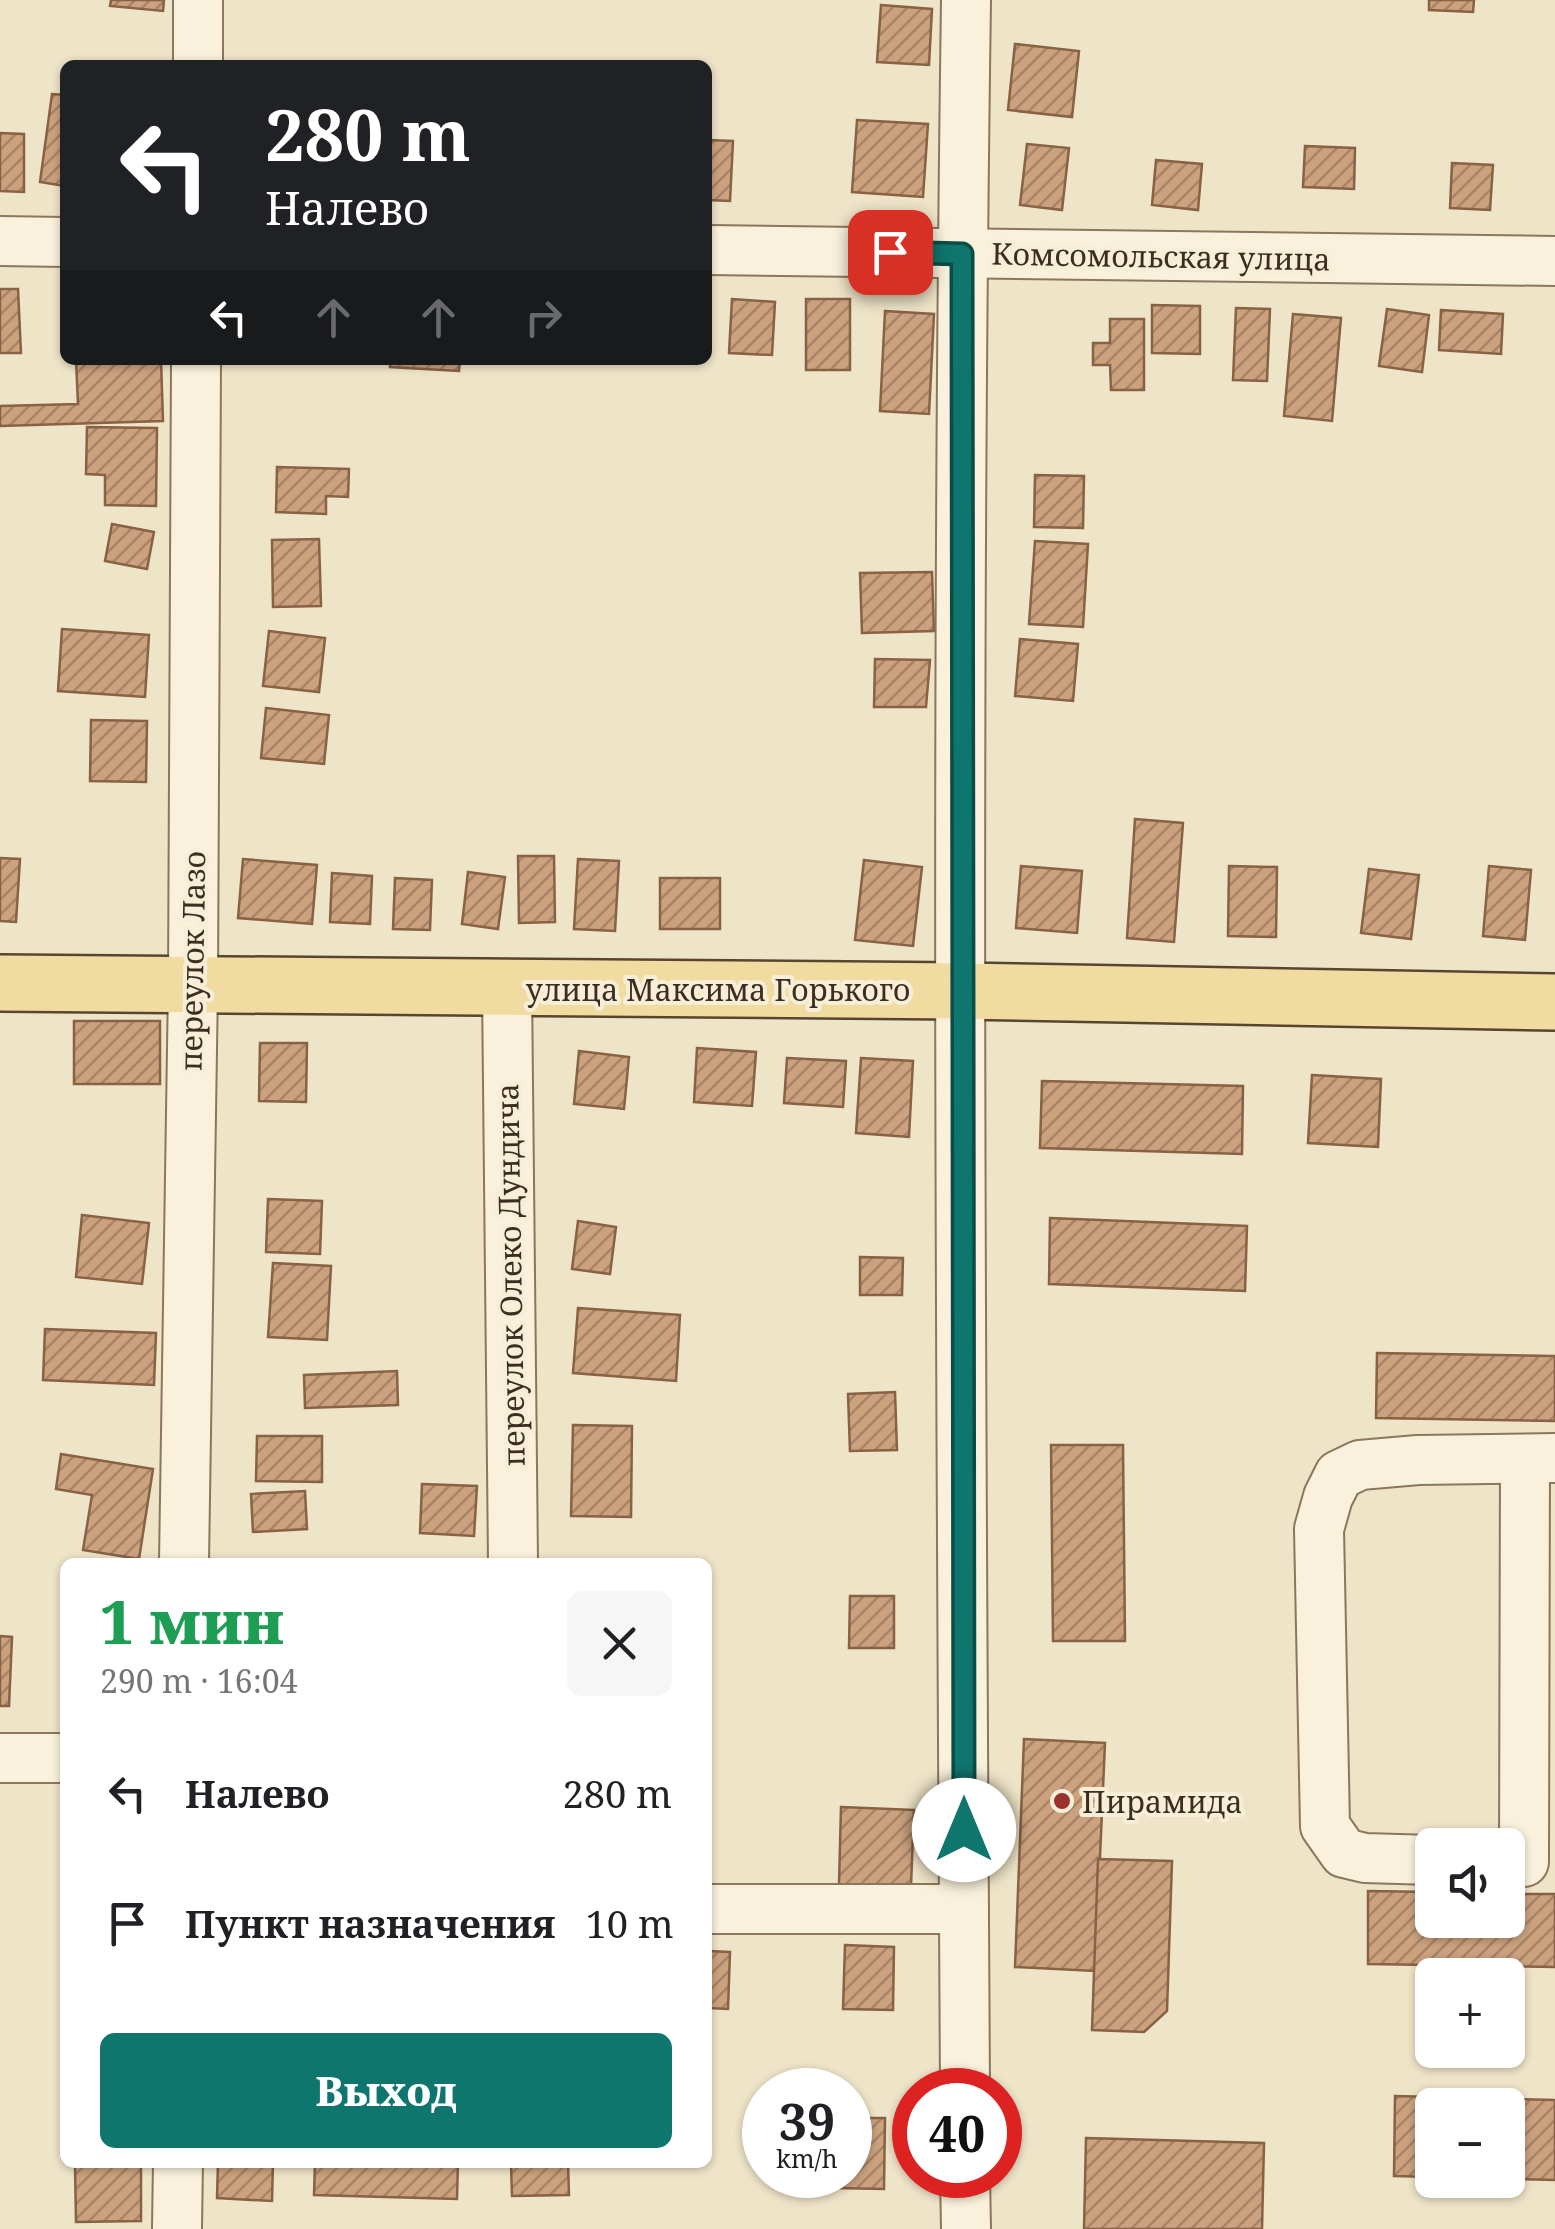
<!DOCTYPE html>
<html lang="ru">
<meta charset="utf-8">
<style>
:root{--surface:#fff;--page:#f6f6f6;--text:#202124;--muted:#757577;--accent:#0f766e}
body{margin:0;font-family:"Noto Serif",serif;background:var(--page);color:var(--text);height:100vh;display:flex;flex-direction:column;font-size:38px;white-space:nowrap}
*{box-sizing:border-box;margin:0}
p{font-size:32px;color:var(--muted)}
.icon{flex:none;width:55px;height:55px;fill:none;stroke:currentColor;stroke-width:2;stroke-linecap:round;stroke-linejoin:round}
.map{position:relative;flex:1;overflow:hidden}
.drawer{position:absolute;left:60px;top:1558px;width:652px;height:610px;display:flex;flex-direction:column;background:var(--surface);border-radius:15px;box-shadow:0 2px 8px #0004}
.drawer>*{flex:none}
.guide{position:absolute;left:60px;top:60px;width:652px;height:305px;border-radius:15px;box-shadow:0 2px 8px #0004;background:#202124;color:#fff;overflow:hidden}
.controls{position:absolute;left:1415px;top:1828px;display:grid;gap:20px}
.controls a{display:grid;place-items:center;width:110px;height:110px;border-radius:15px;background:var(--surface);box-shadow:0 2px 8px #0004;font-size:50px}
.speed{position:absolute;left:742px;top:2068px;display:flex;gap:20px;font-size:50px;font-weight:700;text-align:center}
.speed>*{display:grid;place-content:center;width:130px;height:130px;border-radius:50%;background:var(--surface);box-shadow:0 2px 8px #0004;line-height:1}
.speed small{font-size:25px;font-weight:400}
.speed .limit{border:15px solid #d22;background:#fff;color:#111}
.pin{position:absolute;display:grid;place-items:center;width:85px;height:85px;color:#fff;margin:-42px;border-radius:20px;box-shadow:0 5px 15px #0006}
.me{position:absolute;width:110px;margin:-55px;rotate:0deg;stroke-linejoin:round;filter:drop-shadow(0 0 8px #0008)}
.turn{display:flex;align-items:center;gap:35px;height:210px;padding:0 40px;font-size:45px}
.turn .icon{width:130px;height:130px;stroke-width:2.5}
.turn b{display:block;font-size:70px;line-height:85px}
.lanes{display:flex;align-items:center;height:95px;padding:0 40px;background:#0003;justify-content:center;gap:50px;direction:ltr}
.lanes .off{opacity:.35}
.round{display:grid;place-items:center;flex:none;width:105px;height:105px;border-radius:15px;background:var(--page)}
.overview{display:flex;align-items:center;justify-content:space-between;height:170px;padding:0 40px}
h1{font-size:60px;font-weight:800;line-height:75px;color:#1e9e55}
.action{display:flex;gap:20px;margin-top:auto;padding:20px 40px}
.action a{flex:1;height:115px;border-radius:15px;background:var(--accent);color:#fff;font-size:40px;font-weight:800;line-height:115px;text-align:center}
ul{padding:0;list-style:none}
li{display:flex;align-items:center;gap:30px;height:130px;padding:0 40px}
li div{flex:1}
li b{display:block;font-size:38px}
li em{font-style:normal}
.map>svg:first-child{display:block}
.building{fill:url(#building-hatch);stroke:#896143;stroke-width:2.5}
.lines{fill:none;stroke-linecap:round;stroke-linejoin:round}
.minor-casing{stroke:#8a775d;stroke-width:52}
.major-casing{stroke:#584530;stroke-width:60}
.minor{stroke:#f9f1db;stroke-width:48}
.major{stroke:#f0dba1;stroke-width:55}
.route-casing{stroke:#0a4d48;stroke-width:25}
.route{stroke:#0f766e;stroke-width:18}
.poi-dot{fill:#99312d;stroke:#f6eed7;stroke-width:4}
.labels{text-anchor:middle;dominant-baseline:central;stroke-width:8;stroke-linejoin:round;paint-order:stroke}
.street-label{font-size:30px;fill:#3b2e20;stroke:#f6eed7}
.poi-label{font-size:30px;fill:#3b2e20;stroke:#f6eed7;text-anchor:start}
</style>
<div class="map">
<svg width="1555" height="2229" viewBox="0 0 1555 2229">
<defs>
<pattern id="building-hatch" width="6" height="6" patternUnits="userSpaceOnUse" patternTransform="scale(2.5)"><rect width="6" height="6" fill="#cca27e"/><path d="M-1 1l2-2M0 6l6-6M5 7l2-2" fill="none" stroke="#a78467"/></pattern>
</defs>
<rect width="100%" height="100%" fill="#eee4c8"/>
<g class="building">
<path d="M111,0h53l-1,11 -53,-5z"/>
<path d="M1429,0h45l-1,12 -44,-2z"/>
<path d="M881,5l51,4 -3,56 -52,-3z"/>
<path d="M1015,44l64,7 -7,66 -64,-7z"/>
<path d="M52,94l13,1v91l-25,-4z"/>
<path d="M857,120l71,4 -5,73 -71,-5z"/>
<path d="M0,133l24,1v58l-24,-1z"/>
<path d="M708,140l25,1 -3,60 -22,-1z"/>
<path d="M1027,144l42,4 -7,62 -42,-5z"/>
<path d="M1305,146l50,2 -1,41 -51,-2z"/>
<path d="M1156,160l46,4 -4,46 -46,-5z"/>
<path d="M1452,163l41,2 -3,45 -40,-2z"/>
<path d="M0,289h18l3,64h-21z"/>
<path d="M732,299l43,3 -3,53 -43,-2z"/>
<rect x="806" y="299" width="44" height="71"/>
<path d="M1152,305l48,1v48l-48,-1z"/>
<path d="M1236,308l34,1 -3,72 -34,-1z"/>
<path d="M1387,309l42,6 -7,57 -43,-6z"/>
<path d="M1441,310l62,4 -2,40 -62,-4z"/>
<path d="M885,311l49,3 -5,100 -49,-3z"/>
<path d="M1293,314l48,4 -9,103 -48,-5z"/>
<path d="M1110,319h34v71h-33l-1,-25h-17v-22h17z"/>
<path d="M76,360h85l2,61 -163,5v-20l78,-2z"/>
<path d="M391,360h69l-1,11 -69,-4z"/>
<path d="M87,427l70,1 -1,78 -51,-1v-30l-19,-1z"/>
<path d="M277,467l72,2 -1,28 -22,-1v18l-50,-2z"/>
<path d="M1035,475l49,1 -1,52 -49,-1z"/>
<path d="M112,524l42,8 -7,37 -42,-8z"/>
<path d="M319,539l2,67 -48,1 -1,-67z"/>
<path d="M1035,541l53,3 -5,83 -54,-3z"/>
<path d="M932,572l2,59 -72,2 -2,-60z"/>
<path d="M62,629l87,6 -4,62 -87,-6z"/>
<path d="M269,631l56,7 -6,54 -56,-6z"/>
<path d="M1020,639l58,5 -5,57 -58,-5z"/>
<path d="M875,659l55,1 -4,47h-52z"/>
<path d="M266,708l63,7 -5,49 -63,-6z"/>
<path d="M91,720l56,1 -1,61 -56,-1z"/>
<path d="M1135,819l48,4 -9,119 -47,-4z"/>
<path d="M518,856h36l1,66 -36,1z"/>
<path d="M0,858l20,1 -4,63 -16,-1z"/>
<path d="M243,859l74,6 -5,59 -74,-6z"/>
<path d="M578,859l41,2 -4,70 -41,-2z"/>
<path d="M864,860l58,7 -9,79 -58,-6z"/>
<path d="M1021,866l61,5 -5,62 -61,-5z"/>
<path d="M1229,866l48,1 -1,70 -48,-1z"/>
<path d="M1489,866l42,4 -6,70 -42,-4z"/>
<path d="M1369,869l50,6 -8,64 -50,-6z"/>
<path d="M468,872l37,5 -7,52 -36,-5z"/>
<path d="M332,873l40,3 -2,48 -40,-2z"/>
<path d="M395,878l37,2 -2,50 -37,-1z"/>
<rect x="660" y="878" width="60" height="51"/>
<rect x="74" y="1021" width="86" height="63"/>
<path d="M260,1043h47l-1,59 -47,-1z"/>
<path d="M697,1048l59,4 -4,54 -58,-4z"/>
<path d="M579,1051l50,6 -5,52 -50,-5z"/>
<path d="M787,1058l59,3 -3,46 -59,-4z"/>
<path d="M861,1058l52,3 -4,76 -53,-4z"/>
<path d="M1312,1075l69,4 -3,68 -70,-4z"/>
<path d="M1042,1081l201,5 -1,68 -202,-6z"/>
<path d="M268,1199l54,2 -2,53 -54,-2z"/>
<path d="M82,1215l67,8 -7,61 -66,-7z"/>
<path d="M1050,1218l197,8 -2,65 -196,-7z"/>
<path d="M578,1221l38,6 -6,47 -38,-5z"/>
<path d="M860,1257l43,1 -1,37h-42z"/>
<path d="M273,1263l58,3 -4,74 -59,-3z"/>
<path d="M578,1308l102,7 -4,66 -103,-8z"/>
<path d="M45,1329l111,4 -2,52 -111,-5z"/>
<path d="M1377,1353l178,3v65l-179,-3z"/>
<path d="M397,1371l1,34 -93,3 -1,-33z"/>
<path d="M895,1392l2,58 -47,1 -2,-57z"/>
<path d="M573,1425l59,1 -1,91 -60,-1z"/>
<path d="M257,1436h65v46l-66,-1z"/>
<path d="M1051,1445h72l2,196h-72z"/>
<path d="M61,1454l92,15 -14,90 -56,-9 9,-55 -36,-6z"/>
<path d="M422,1484l55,2 -3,50 -54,-3z"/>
<path d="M305,1491l2,38 -54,3 -2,-38z"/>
<path d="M850,1596h44v52h-45z"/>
<path d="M0,1636l12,1 -3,69h-9z"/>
<path d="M1024,1739l81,4 -10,228 -80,-4z"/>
<path d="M841,1807l73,3 -3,76 -72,-2z"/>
<path d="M1098,1859l74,2 -5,150 -23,21 -52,-2z"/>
<path d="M1368,1891l64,1v28h76v-26h47v73l-187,-3z"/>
<path d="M845,1945l49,2 -1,63 -50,-1z"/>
<path d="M708,1951l22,1 -2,57 -20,-1z"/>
<path d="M1395,2096l160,4v80l-47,-1v-74h-76v72l-38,-1z"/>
<path d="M850,2118h35l-1,71 -51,-1v-13h17z"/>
<path d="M1086,2138l178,5 -2,86h-178z"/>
<path d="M218,2162h55l-1,39 -55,-3z"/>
<path d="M315,2162h143l-1,37 -143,-4z"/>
<path d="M525,2162h43l1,33 -57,1 -1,-31 14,-1z"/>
<path d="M75,2165h66v56l-65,1z"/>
</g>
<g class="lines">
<g class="minor-casing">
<g id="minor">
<path d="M198,65v-65"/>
<path d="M0,241l65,1"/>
<path d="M708,250l847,11"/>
<path d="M507,988l6,574"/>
<path d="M184,1562l9,-577 3,-625"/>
<path d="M0,1758h65"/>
<path d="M1432,1860l-67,-2 -21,-5 -19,-27 -6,-297 9,-32 11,-22 21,-10 58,-5 137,-2"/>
<path d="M1524,1862l1,-403"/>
<path d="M708,1909h256"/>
<path d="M965,2090c-4,-697 -9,-1393 1,-2090"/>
<path d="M965,2175l1,54"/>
<path d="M177,2229l1,-67"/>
</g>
</g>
<g class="major-casing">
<path id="major" d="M0,983l961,8 594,11"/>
</g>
<use href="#minor" class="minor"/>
<use href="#major" class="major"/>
</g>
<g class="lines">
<g class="route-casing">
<path id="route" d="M890,252l72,2 2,1576"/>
</g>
<use href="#route" class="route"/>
</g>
<circle class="poi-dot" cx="1062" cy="1801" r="10"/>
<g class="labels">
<g class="street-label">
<text transform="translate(1161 256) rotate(1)">Комсомольская улица</text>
<text transform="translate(192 961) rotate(-89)">переулок Лазо</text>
<text x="718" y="989">улица Максима Горького</text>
<text transform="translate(510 1275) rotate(-91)">переулок Олеко Дундича</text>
</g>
<g class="poi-label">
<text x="1082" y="1801">Пирамида</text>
</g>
</g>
</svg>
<div class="controls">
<a><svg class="icon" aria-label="sound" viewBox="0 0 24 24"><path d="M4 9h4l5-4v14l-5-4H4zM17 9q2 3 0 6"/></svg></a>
<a>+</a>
<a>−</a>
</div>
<div class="speed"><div>39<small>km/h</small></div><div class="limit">40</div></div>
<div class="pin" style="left:890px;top:252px;background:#d93025"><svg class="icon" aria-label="arrive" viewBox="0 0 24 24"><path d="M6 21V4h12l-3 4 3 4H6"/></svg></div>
<svg class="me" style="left:964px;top:1830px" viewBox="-20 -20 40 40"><circle r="19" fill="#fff"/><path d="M0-13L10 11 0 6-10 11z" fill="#0f766e"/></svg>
<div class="guide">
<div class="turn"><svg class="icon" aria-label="left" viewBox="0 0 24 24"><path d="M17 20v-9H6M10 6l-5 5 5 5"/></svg><div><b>280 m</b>Налево</div></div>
<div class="lanes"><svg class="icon" aria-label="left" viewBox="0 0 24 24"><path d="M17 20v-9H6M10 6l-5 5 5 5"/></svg><svg class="icon off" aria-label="ahead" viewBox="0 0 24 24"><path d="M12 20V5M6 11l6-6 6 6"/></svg><svg class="icon off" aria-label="ahead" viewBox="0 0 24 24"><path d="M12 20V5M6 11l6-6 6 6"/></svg><svg class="icon off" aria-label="right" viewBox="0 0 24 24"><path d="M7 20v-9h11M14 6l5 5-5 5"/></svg></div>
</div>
<section class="drawer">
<div class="overview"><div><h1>1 мин</h1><p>290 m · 16:04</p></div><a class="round"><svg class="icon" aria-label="close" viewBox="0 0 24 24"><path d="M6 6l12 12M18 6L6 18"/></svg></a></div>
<ul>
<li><svg class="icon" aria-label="left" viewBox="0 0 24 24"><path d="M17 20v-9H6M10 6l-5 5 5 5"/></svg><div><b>Налево</b></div><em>280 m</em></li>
<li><svg class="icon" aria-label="arrive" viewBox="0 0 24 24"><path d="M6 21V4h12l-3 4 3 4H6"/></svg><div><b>Пункт назначения</b></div><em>10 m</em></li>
</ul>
<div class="action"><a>Выход</a></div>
</section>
</div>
